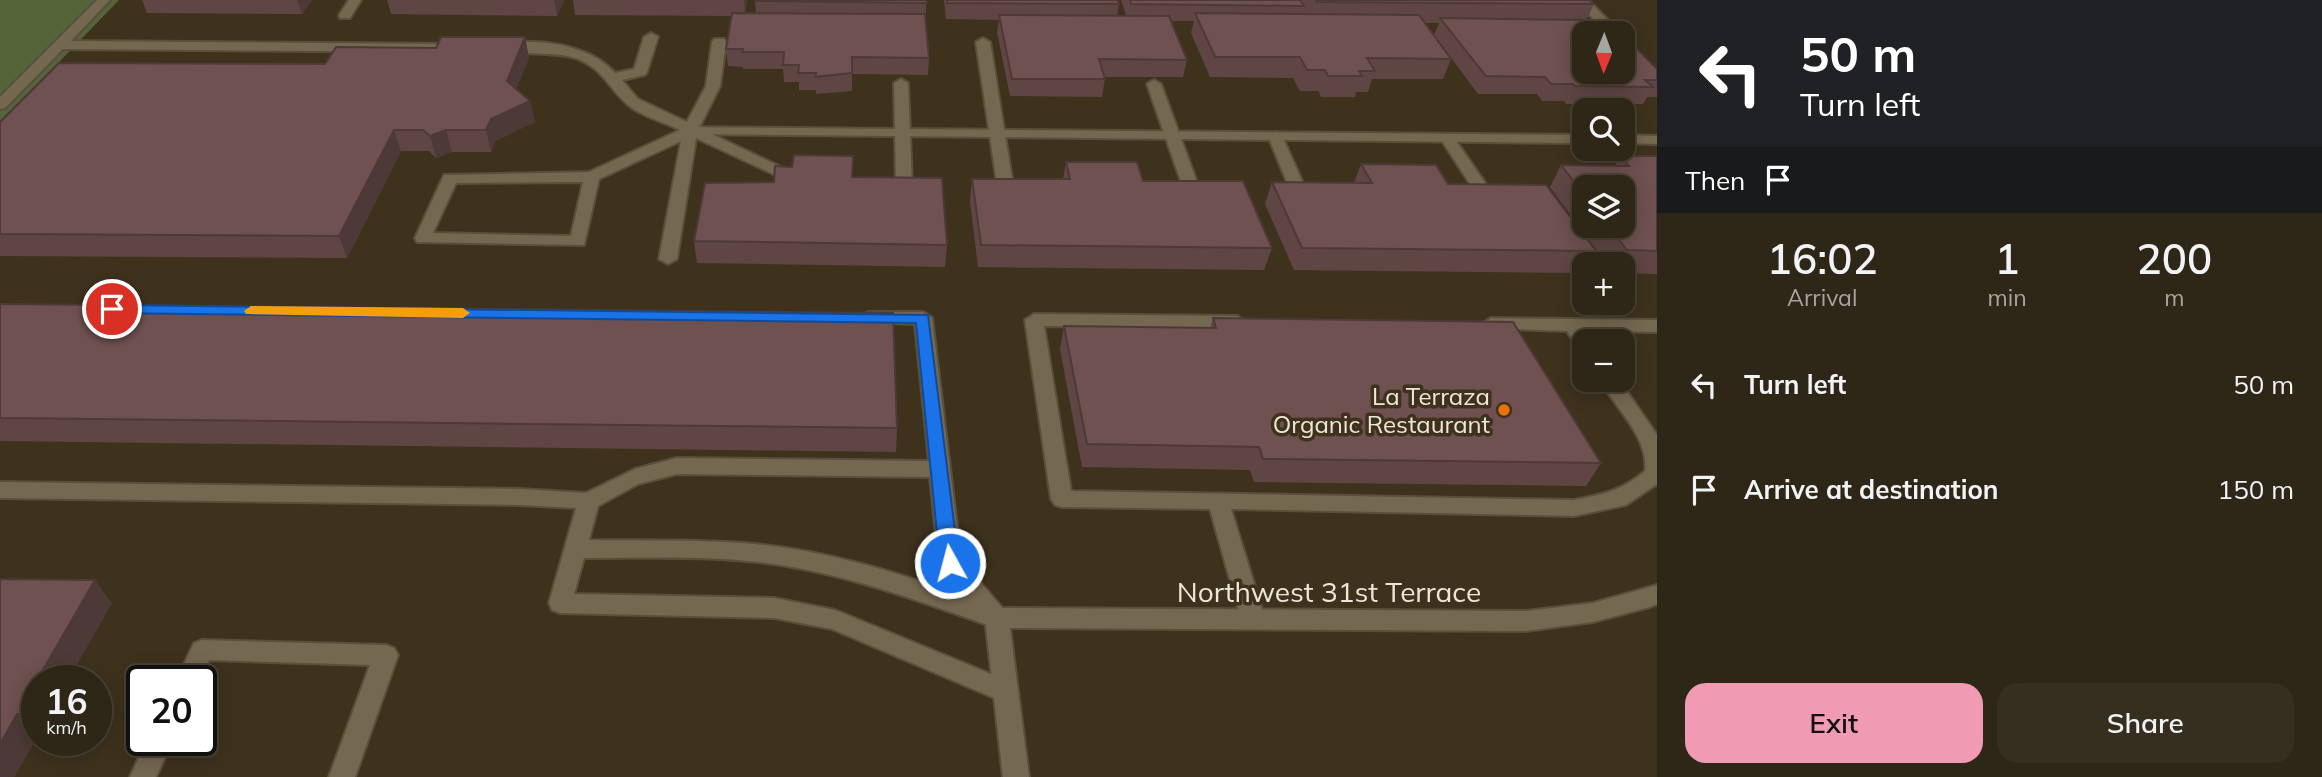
<!DOCTYPE html>
<meta charset="utf-8">
<style>
:root{--surface:#2e2616;--page:#362e1f;--text:#f1f3f6;--muted:#a7a5a1;--line:#494335;--accent:#f19ab3}
body{margin:0;font-family:Mulish,sans-serif;background:var(--page);color:var(--text);height:100vh;display:flex;flex-direction:column;font-size:26px;white-space:nowrap}
*{box-sizing:border-box;margin:0}
p{font-size:23px;color:var(--muted)}
.icon{flex:none;width:38px;height:38px;fill:none;stroke:currentColor;stroke-width:2;stroke-linecap:round;stroke-linejoin:round}
.map{position:relative;flex:1;overflow:hidden}
.details{display:flex;flex-direction:column;background:var(--surface);width:665px}
.details>*{flex:none}
.guide{background:#202124;color:#fff;overflow:hidden}
.needle{width:46px;rotate:181deg}
.fabs{position:absolute;left:1572px;top:21px;display:grid;gap:14px}
.fabs a{display:grid;place-items:center;width:63px;height:63px;border-radius:14px;background:var(--surface);box-shadow:0 4px 18px #0003,0 0 0 2px var(--line);font-size:35px}
.speed{position:absolute;left:21px;top:665px;display:flex;gap:14px;font-size:35px;font-weight:700;text-align:center}
.speed>*{display:grid;place-content:center;width:91px;height:91px;border-radius:50%;background:var(--surface);box-shadow:0 4px 18px #0003,0 0 0 2px var(--line);line-height:1}
.speed small{font-size:18px;font-weight:400}
.speed .limit{border:4px solid #111;border-radius:10px;background:#fff;color:#111}
.pin{position:absolute;display:grid;place-items:center;width:60px;height:60px;color:#fff;margin:-30px;border:4px solid #fff;border-radius:50%;box-shadow:0 2px 7px #0007}
.me{position:absolute;width:77px;margin:-38px;rotate:353deg;stroke-linejoin:round;filter:drop-shadow(0 0 5px #0008)}
.turn{display:flex;align-items:center;gap:24px;height:147px;padding:0 28px;font-size:32px}
.turn .icon{width:91px;height:91px;stroke-width:2.5}
.turn b{display:block;font-size:49px;line-height:60px}
.then{display:flex;align-items:center;height:66px;padding:0 28px;background:#0003;gap:14px;font-size:26px}
.eta{display:flex;justify-content:space-evenly;align-items:center;height:119px;text-align:center}
.eta b{font-size:42px;font-weight:600;line-height:49px}
.primary-button{display:flex;gap:14px;margin-top:auto;padding:14px 28px}
.primary-button a{flex:1;height:80px;border-radius:21px;background:var(--accent);color:#111;font-size:28px;font-weight:600;line-height:80px;text-align:center}
.primary-button a+a{background:var(--page);color:var(--text)}
ul{padding:0;list-style:none}
li{display:flex;align-items:center;gap:21px;height:105px;padding:0 28px}
li div{flex:1}
li b{display:block;font-size:26px}
li em{font-style:normal}
main{display:flex;flex:1;min-height:0}
.map>svg:first-child{display:block}
.green{fill:#54653a}
.lines{fill:none;stroke-linecap:round;stroke-linejoin:round}
.service-casing{stroke:#594f3c;stroke-width:4}
.minor-casing{stroke:#594f3c;stroke-width:4}
.service{fill:#756851;fill-rule:evenodd}
.minor{fill:#756851;fill-rule:evenodd}
.wall{fill:#5f4645;fill-rule:evenodd}
.shaded-wall{fill:#4d3938}
.building{fill:#6e5150;stroke:#4d3938;stroke-width:2}
.route{fill:#1a73e8;stroke:#114b97;stroke-width:2}
.slow{fill:#f59e0b}
.food-dot{fill:#e8710a;stroke:#3e321d;stroke-width:2.5}
.labels{text-anchor:middle;dominant-baseline:central;stroke-width:7;stroke-linejoin:round;paint-order:stroke}
.poi-label{font-size:24px;fill:#eee6d9;stroke:#3e321d;text-anchor:end}
.near-street-label{font-size:28px;fill:#eee6d9;stroke:#3e321d}
</style>
<main>
<div class="map">
<svg width="1657" height="777" viewBox="0 0 1657 777">
<rect width="100%" height="100%" fill="#3e321d"/>
<path class="green" d="M0,0h119l-119,123z"/>
<g class="lines">
<g class="service-casing">
<g id="service">
<path d="M97,0h13l-39,41 388,3 7,4 -7,4 -396,-3 -58,59 -5,1v-12z"/>
<path d="M349,0h12l-11,18h-10l-1,-3z"/>
<path d="M1575,0h13l22,22 -1,3h-10z"/>
<path d="M651,33l7,4 -11,35 -2,3 -23,5 16,19 49,23 19,-36 6,-44 2,-3h10l2,3 -6,44 -21,42 84,40 3,3 -3,3h-10l-77,-36 -19,121 -9,5 -9,-5 22,-118 -82,38 -15,66 -167,-3 -2,-4 29,-63 145,-3 91,-42c-16,-8 -40,-14 -53,-26 -21,-19 -23,-35 -52,-46 -19,-7 -70,-2 -79,-10l2,-3c37,-8 92,-1 117,28l19,-4 10,-32zM583,182l-12,54 -138,-3 23,-50z"/>
<path d="M983,38l7,4 24,149 -8,5 -8,-5 -22,-149z"/>
<path d="M901,79l7,4 4,102 -8,5 -8,-5 -2,-102z"/>
<path d="M1154,80l7,4 41,112 -2,3 -6,2 -8,-5 -39,-112z"/>
<path d="M1275,132l7,4 25,56 -2,3 -6,2 -8,-5 -23,-56z"/>
<path d="M1447,134l5,1 40,58 -2,3 -6,2 -8,-5 -36,-55z"/>
<path d="M868,312h55l9,6 29,242 44,51 4,7 -4,7 -9,3c-71,-25 -140,-51 -215,-63 -65,-10 -131,-7 -197,-7l-10,36 200,4 61,12 180,74 3,8 -3,8 -9,3 -174,-74 -58,-11 -214,-5 -8,-3 -3,-7 27,-95 -56,-3 -520,-7v-16l520,7 66,4 49,-24 42,-11 252,3 -14,-137 -53,-2 -3,-4zM677,474l253,3 9,86 26,34c-68,-25 -138,-46 -211,-53 -55,-5 -110,-3 -165,-4l9,-34 40,-22z"/>
<path d="M1034,314l203,2 9,6 -9,6 -193,-2 27,165 503,9c28,-5 49,-10 71,-29 4,-34 -30,-63 -45,-91h19l38,55v49l-31,21 -52,11 -343,-7 34,110 -4,7 -8,3 -8,-3 -4,-7 -31,-110 -148,-2 -7,-2 -4,-6 -26,-179z"/>
<path d="M1491,318l166,2v12l-72,-1 7,10h-8v8l-7,-2 -10,-16 -82,-3 -3,-4z"/>
<path d="M202,640l184,5 8,3 4,7 -43,122h-26l41,-112 -161,-5 -9,21h-24l18,-38z"/>
<path d="M147,740h26l-17,37h-26z"/>
</g>
</g>
<g class="minor-casing">
<g id="minor">
<path d="M690,127l894,8v8l-899,-9 -2,-3z"/>
<path d="M1622,135l35,1v8l-35,-1z"/>
<path d="M1657,585v19l-7,3 -57,15 -67,9 -516,-3 19,149h-26l-18,-159 4,-7 8,-3 529,3 67,-8z"/>
</g>
</g>
<use href="#service" class="service"/>
<use href="#minor" class="minor"/>
</g>
<g class="wall">
<path d="M142,0h170l-10,14 -155,-1z"/>
<path d="M387,0h177l-7,16 -166,-2z"/>
<path d="M573,0h174l-2,13h11l-1,-13h171v18l3,40 -1,17 -76,-1v17l-36,3v-4h-17v-8h-15l-1,-13h-40v-2l-15,-1 -2,-17 6,-33 -157,-1z"/>
<path d="M944,0h174l1,4 -2,12h9l-5,-16h468l5,4 -8,17 -2,12 73,36v28h-10l-4,7h-77l-2,-3h-22l-5,-7h-59l-44,-59 5,-12h-14l26,36 -8,20h-71l-4,13h-12l-1,5h-34l-3,-6h-18l-7,-13 -83,-1 -19,-44 3,-12h-24l17,39 -4,17h-78v2l-3,18 -92,-1 -13,-64 2,-12 -53,-1z"/>
<path d="M525,37l4,21 -13,31 14,12 5,21 -40,19 -4,11h-39l-16,6 -7,-7h-28l-54,107 -347,-2v-134l325,-58 111,-16z"/>
<path d="M1620,156h37v118l-35,-1v-9h-15l-57,-77 11,-22 54,1zM1584,187l38,39h-38z"/>
<path d="M1066,162l77,19 129,67 -8,22 -286,-3 -8,-66 2,-22h91z"/>
<path d="M1361,164l87,20 148,67 -8,13h-4l-1,9 -289,-3 -29,-66 7,-22 82,1z"/>
<path d="M792,167l60,10 95,68 -2,22 -248,-4 -3,-22 80,-59z"/>
<path d="M0,304l897,124 -1,24 -896,-11z"/>
<path d="M1213,318l388,145 -15,23 -332,-4 -4,-12 -168,-3 -22,-118 4,-23 146,2z"/>
<path d="M0,579l112,24 -75,78v56l-23,40h-14z"/>
</g>
<g class="shaded-wall">
<path d="M297,0h15l-10,14z"/>
<path d="M554,0h10l-7,16z"/>
<path d="M744,0h3l-2,16z"/>
<path d="M525,37l4,21 -18,44 -4,-21z"/>
<path d="M530,101l5,21 -40,19 -4,11 -5,-22 5,-11z"/>
<path d="M394,130l7,21 -54,107 -8,-22z"/>
<path d="M446,130l6,22 -16,6 -6,-22z"/>
<path d="M95,580l17,23 -44,78h-23l-5,-6z"/>
<path d="M17,714l20,21v2l-23,40h-14v-33z"/>
</g>
<g class="building">
<path d="M755,0h171l1,3 -172,-2z"/>
<path d="M947,0h171l1,4 -172,-1z"/>
<path d="M1130,0h170l4,6 -173,-2z"/>
<path d="M1316,0h273l5,4 -277,-2z"/>
<path d="M732,13l193,1 4,44 -77,-1v16l-37,4 1,-4h-18l1,-8h-16l1,-13h-42l1,-3h-17z"/>
<path d="M1195,13l224,2 32,44 -84,-1 8,13h-16l3,5h-34l-3,-6h-18l-7,-13h-85z"/>
<path d="M999,15l170,1 18,44 -88,-1 6,20h-93z"/>
<path d="M1440,18l145,2 13,13h-14v39h38v-34h4l31,31v11h-12l8,7 -78,-1 -2,-2h-22l-6,-7 -59,-1z"/>
<path d="M441,37h84l-18,44 23,20 -39,18 -5,11h-40l-16,6 -7,-6h-29l-55,106 -339,-2v-112l59,-59 266,1 11,-17 100,1z"/>
<path d="M794,155l59,1 -1,21 90,1 5,67 -253,-4 11,-58 69,-1 1,-16 17,1z"/>
<path d="M1620,156h37v95l-30,-1 -19,-24h14v-39h-38v7l-23,-29 68,1z"/>
<path d="M1066,162h71l6,19h100l29,67 -291,-3 -9,-66h98z"/>
<path d="M1361,164l75,1 12,19 98,1 50,66 -294,-3 -30,-66 100,1z"/>
<path d="M0,304l893,9 4,115 -897,-10z"/>
<path d="M1213,318l300,4 88,141 -338,-4 -4,-12 -172,-3 -23,-118 152,2z"/>
<path d="M0,579l95,1 -55,95h22l-3,6h-22v34l-20,-1 -17,30z"/>
</g>
<path class="route" d="M112,305l816,10 31,248 -3,5 -6,2 -7,-2 -3,-5 -24,-240 -809,-10 -3,-4z"/>
<path class="slow" d="M251,306l212,2 7,5 -7,5 -217,-4 -2,-3z"/>
<circle class="food-dot" cx="1504" cy="410" r="7"/>
<g class="labels">
<g class="poi-label">
<text x="1490" y="396">La Terraza<tspan x="1490" dy="28">Organic Restaurant</tspan></text>
</g>
<g class="near-street-label">
<text x="1329" y="591">Northwest 31st Terrace</text>
</g>
</g>
</svg>
<div class="fabs">
<a><svg class="needle" viewBox="-14 -14 28 28"><path d="M0-13l5 13h-10z" fill="#e53935"/><path d="M0 13l5-13h-10z" fill="#a7a5a1"/></svg></a>
<a><svg class="icon" aria-label="search" viewBox="0 0 24 24"><circle cx="10" cy="10" r="6"/><path d="M15 15l6 6"/></svg></a>
<a><svg class="icon" aria-label="layers" viewBox="0 0 24 24"><path d="M12 4l9 5-9 5-9-5zM3 14l9 5 9-5"/></svg></a>
<a>+</a>
<a>−</a>
</div>
<div class="speed"><div>16<small>km/h</small></div><div class="limit">20</div></div>
<div class="pin" style="left:112px;top:309px;background:#d93025"><svg class="icon" aria-label="arrive" viewBox="0 0 24 24"><path d="M6 21V4h12l-3 4 3 4H6"/></svg></div>
<svg class="me" style="left:950px;top:563px" viewBox="-20 -20 40 40"><circle r="17" fill="#1a73e8" stroke="#fff" stroke-width="3"/><path d="M0-11L8 9 0 5-8 9z" fill="#fff"/></svg>
</div>
<section class="details">
<div class="guide">
<div class="turn"><svg class="icon" aria-label="left" viewBox="0 0 24 24"><path d="M17 20v-9H6M10 6l-5 5 5 5"/></svg><div><b>50 m</b>Turn left</div></div>
<div class="then">Then<svg class="icon" aria-label="arrive" viewBox="0 0 24 24"><path d="M6 21V4h12l-3 4 3 4H6"/></svg></div>
</div>
<div class="eta">
<div><b>16:02</b><p>Arrival</p></div>
<div><b>1</b><p>min</p></div>
<div><b>200</b><p>m</p></div>
</div>
<ul>
<li><svg class="icon" aria-label="left" viewBox="0 0 24 24"><path d="M17 20v-9H6M10 6l-5 5 5 5"/></svg><div><b>Turn left</b></div><em>50 m</em></li>
<li><svg class="icon" aria-label="arrive" viewBox="0 0 24 24"><path d="M6 21V4h12l-3 4 3 4H6"/></svg><div><b>Arrive at destination</b></div><em>150 m</em></li>
</ul>
<div class="primary-button"><a>Exit</a><a>Share</a></div>
</section>
</main>
